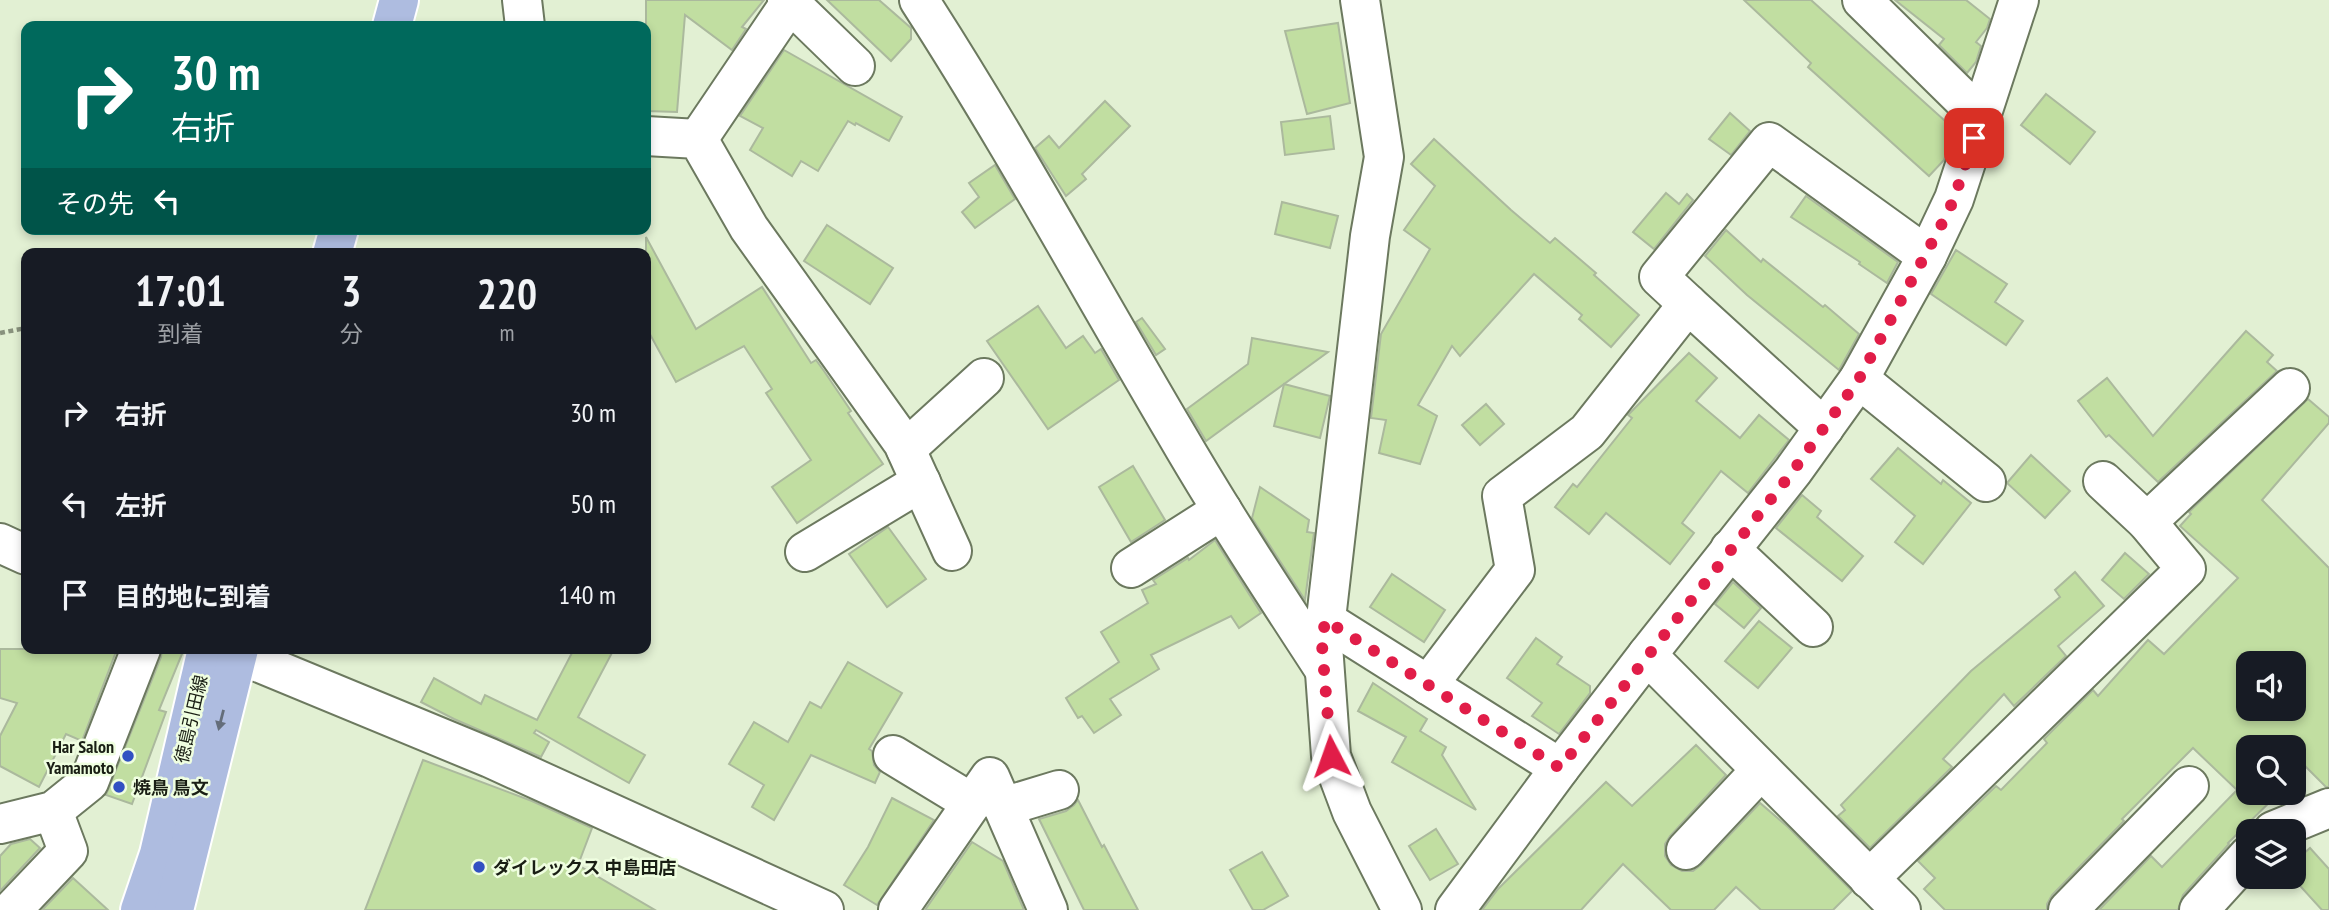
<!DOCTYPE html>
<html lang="ja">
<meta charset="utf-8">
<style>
:root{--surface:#171b24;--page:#20242c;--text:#f1f3f6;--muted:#9ea1a6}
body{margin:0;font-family:"PT Sans Narrow","Noto Sans JP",sans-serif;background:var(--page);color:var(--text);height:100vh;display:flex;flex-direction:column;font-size:26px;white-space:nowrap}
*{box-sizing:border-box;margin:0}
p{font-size:23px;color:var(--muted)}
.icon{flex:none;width:38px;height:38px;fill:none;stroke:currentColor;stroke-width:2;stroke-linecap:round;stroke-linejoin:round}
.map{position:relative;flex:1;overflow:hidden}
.sheet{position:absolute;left:21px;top:248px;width:630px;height:406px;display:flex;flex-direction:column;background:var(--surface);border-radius:14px;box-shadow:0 4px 10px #0003}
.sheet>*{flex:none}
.top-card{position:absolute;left:21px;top:21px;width:630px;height:214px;border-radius:14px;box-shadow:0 4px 10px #0003;background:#00695c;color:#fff;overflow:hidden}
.tools{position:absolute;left:2236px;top:651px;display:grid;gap:14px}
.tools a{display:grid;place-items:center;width:70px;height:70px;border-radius:14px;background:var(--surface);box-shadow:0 4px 10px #0003;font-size:35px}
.pin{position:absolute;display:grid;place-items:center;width:60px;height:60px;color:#fff;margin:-30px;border-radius:14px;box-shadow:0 4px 10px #0006}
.me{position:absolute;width:77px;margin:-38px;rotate:356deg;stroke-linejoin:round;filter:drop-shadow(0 0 5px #0008)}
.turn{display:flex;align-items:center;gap:24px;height:147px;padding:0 35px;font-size:32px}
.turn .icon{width:91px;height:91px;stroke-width:2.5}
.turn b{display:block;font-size:49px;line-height:60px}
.then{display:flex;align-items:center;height:66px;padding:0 35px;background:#0003;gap:14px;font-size:26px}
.eta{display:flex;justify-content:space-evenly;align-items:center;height:119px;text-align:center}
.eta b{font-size:42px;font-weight:800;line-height:49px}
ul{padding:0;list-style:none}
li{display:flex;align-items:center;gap:21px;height:91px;padding:0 35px}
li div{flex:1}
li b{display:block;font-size:26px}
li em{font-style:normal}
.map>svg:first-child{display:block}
.building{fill:#c1dea1;stroke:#abb99d;stroke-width:2;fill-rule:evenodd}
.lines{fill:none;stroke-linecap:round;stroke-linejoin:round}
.minor-casing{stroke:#6c795f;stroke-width:42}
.major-casing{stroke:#fff;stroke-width:42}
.path{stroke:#88927d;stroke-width:4.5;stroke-dasharray:5 3.5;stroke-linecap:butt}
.minor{stroke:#fff;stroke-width:38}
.major{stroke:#aebce0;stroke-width:38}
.oneway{fill:#646d7a}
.route{stroke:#e11d48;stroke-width:12;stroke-dasharray:0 21.6}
.poi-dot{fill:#3251c2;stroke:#effee0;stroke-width:2.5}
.labels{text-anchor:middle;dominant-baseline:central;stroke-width:5;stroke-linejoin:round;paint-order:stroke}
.street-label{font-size:18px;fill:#191e14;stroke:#effee0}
.poi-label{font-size:18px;font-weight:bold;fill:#191e14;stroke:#effee0;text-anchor:start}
</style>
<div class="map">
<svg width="2329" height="910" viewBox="0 0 2329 910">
<rect width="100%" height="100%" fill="#e2f0d3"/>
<g class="building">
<path d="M646,0h118l-22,27 4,2 -14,21 -47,-35 -8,97 -31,-1z"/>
<path d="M827,0h52l32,28v11l-20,22z"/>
<path d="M1744,0h67l143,129 -10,31 -15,16 -121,-109 3,-4z"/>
<path d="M1895,0h71l24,19 -3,9 -11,14 5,4 -5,16 -9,11 -28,-28 5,-6z"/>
<path d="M1338,23l12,80 -43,11 -22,-83z"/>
<path d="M784,50l118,67 -13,24 -33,-18 -1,2 -7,-4 -30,50 -17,-10 -9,15 -42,-26 13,-22 -23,-12z"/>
<path d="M2046,94l49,38 -25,32 -49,-39z"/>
<path d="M1105,101l25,25 -48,48 4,5 -20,17 -31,-48 14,-12 10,12z"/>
<path d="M1730,113l20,18 -19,24 -22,-16z"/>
<path d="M1330,116l4,33 -49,6 -4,-33z"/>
<path d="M1434,139l77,71 39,33 5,-5 41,35 -2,2 45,40 -28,32 -32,-28 3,-4 -48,-41 -74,82 -8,-10 -34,59 19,11 -17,48 -41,-11 7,-33 -15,-2 10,-84 49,-85 -26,-19 31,-44 -24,-22z"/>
<path d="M995,165l20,34 -40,29 -13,-16 17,-15 -10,-14z"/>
<path d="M1666,193l13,11 8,-10 6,6 -39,49 -21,-17z"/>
<path d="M1806,196l92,66 -11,21 -28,-19 1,-2 -69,-45z"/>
<path d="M1282,202l56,14 -8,32 -55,-14z"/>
<path d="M827,225l66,43 -23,36 -66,-43z"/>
<path d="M1726,230l35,32 2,-3 60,48 2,-2 34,29 -20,36 -92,-75 -42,-39z"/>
<path d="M646,237l50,92 66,-42 49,76 5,-3 8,11 27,40 -3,2 35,51 -86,59 -25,-36 39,-27 -45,-67 6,-4 -28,-43 -68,36 -30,-55z"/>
<path d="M1956,250l51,34 -12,18 28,19 -17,24 -75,-51z"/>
<path d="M1038,306l28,42 17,-12 12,17 6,-4 18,31 -71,49 -61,-88z"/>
<path d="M1142,318l23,31 -9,6 -20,-33z"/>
<path d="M2246,331l27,24 -6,7 10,9 -119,111 -49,-47 -3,2 -28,-36 29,-23 46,58z"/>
<path d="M1252,338l76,14 -122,89 -19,-32 61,-45z"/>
<path d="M1689,353l28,25 -21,23 44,37 19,-23 30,25 -41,53 -27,-22 -39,52 12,10 -24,31 -64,-51 -17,21 -34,-27 18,-23 4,3 55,-69 -4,-3z"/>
<path d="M1284,384l46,12 -10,42 -46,-12z"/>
<path d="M2308,399l21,18v6l-67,77 67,68v219h-3l-21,-21 -11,11v-30h-45v46h30l-51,50 1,1 -46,51 -5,15h-79l52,-54 11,11 75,-77 -44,-42 -71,71 2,2 -72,74 -5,9v6h-102l-21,-21 11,-11 -17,-17 78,-75 5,4 46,-47 -3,-4 49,-49 5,6 50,-56 16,14 74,-76 -58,-52 11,-12 -2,-2zM2249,663h45v46h-45z"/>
<path d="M1486,404l18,20 -24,21 -18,-20z"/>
<path d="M1898,448l43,36 2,-4 28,23 -48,61 -28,-22 20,-26 -44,-37z"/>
<path d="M2031,455l39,36 -25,27 -38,-35z"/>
<path d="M1133,466l32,54 -34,22 -32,-55z"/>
<path d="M1260,487l49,33 -2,12 7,1 -9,67 -53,-82z"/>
<path d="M1802,495l19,16 -4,6 46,39 -21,25 -66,-53z"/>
<path d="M888,527l38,52 -39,28 -38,-53z"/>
<path d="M1215,540l46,73 -22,15 -8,-12 -80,39 8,14 -49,30 11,16 -27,18 -12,-17 -4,2 -12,-20 53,-36 -18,-30 47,-29 -6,-13 14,-6 -3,-4 35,-22 1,2z"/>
<path d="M2125,553l24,21 -25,25 -22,-19z"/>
<path d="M2075,572l29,34 -46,40 8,10 -52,50 -10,-12 -61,65 9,8 -82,81 -32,-32 7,-6 -4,-5 130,-134 89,-74 -5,-7z"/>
<path d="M1392,574l53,36 -21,32 -54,-35z"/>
<path d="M1733,582l28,26 -17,20 -29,-24z"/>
<path d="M1759,621l33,27 -34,40 -33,-27z"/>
<path d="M1536,638l26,19 -5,7 33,22v7l-31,41 -27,-18 10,-13 -35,-25z"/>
<path d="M0,649h117l-35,92 -16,-7 -27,53 -39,-21v-30l17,-33 -17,-5z"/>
<path d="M162,649h22l-25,61 7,2 -34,92 -26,-9 55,-138z"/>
<path d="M574,649h40l-36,68 67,38 -16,28 -93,-53 -2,3 15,9 -8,15 -87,-38 -33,-17 13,-24 47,26 4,-9 52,25z"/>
<path d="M848,662l54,31 -33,56 3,2 2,14 6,7 -5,11 -64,-28 -37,65 -22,-13 12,-22 -35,-21 25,-42 34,20 22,-40 11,6z"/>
<path d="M1373,683l54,36 -7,12 26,16 -4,8 34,55 -84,-48 14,-25 -48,-26z"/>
<path d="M1696,745l30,30 -56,61 -5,8v12l6,9 11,6h11l8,-6 59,-62 28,24 64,64 -19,19h-72l-25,-23 -22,23h-43l-48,-46 -42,46h-99l16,-21 108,-107 26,24z"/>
<path d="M423,760l109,41 60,27 -14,37 77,45h-290z"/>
<path d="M892,798l42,22 -57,85 -33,-20 24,-38z"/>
<path d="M1078,800l24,47 2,-2 34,65h-54l-45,-91 27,-8 8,-6z"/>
<path d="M1436,829l22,35 -28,16 -21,-34z"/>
<path d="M30,839l10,9 -40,43v-35l11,-12z"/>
<path d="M972,842l31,19 21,49h-99z"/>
<path d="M2310,848l19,21v41h-7l-30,-33h2v-15z"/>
<path d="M1262,852l26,44 -25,14h-10l-23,-40z"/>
<path d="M73,878l35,32h-66z"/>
</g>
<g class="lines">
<g class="minor-casing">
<g id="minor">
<path d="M522,0l3,26"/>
<path d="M787,0l68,66"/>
<path d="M919,0c91,141 171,288 256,432 47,81 98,159 149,237"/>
<path d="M1360,0l24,157 -14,79 -47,409 8,111 21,56 50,98"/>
<path d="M1862,0l119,117"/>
<path d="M646,136l52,3 51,89 154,215 49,108"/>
<path d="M698,139l92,-136"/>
<path d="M1688,304l-29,-27 110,-135 158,114"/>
<path d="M1859,379l127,103"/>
<path d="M906,449l78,-71"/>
<path d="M2103,481l44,41"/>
<path d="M0,543l26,12"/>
<path d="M1730,549l83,78"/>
<path d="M805,552l116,-70"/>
<path d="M1131,568l91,-58"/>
<path d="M1325,620l235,148 87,-113 254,255"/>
<path d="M226,649l264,109 334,152"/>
<path d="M1647,655l146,-184 66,-92 68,-123 27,-57 65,-199"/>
<path d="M1428,685l87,-115 -13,-74 85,-64 101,-128 136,124"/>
<path d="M893,755l79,48"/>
<path d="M1003,807l56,-17"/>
<path d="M0,824l53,-13 36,-29 52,-133"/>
<path d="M2273,831l56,-23"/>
<path d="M1686,850l75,-80"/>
<path d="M1869,879l317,-310 -39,-47 143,-134"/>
<path d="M12,910l56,-59 -15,-40"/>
<path d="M898,910l92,-133 58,133"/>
<path d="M1455,910l105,-142"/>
<path d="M2068,910l121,-124"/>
<path d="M2199,910l50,-55"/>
</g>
</g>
<g class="major-casing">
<g id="major">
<path d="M392,26l7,-26"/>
<path d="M332,254l7,-25"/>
<path d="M140,910l19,-56 48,-205"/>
<path d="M174,910l65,-261"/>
</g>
</g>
<path class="path" d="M0,333l26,-5"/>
<use href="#minor" class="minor"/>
<use href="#major" class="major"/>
</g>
<defs><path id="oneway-solid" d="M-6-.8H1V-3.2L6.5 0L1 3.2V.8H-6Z" transform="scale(1.75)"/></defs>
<use class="oneway" href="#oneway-solid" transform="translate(221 720) rotate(104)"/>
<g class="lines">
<path class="route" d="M1331,756l-9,-111 3,-25 235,148 233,-297 66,-92 86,-161 9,-19 20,-61"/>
</g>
<g class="poi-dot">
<circle cx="128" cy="756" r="7"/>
<circle cx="119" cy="787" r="7"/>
<circle cx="479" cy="867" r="7"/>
</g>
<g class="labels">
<g class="street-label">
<text transform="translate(191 719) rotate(-77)">徳島引田線</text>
</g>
<g class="poi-label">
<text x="114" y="746" text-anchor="end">Har Salon<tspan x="114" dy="21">Yamamoto</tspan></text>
<text x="133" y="787">焼鳥 鳥文</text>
<text x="493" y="867">ダイレックス 中島田店</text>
</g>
</g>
</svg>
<div class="tools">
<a><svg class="icon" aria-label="sound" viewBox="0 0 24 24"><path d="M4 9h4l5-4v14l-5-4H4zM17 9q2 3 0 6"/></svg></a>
<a><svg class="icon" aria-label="search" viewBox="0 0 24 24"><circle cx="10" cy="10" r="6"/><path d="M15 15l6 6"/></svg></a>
<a><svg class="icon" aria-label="layers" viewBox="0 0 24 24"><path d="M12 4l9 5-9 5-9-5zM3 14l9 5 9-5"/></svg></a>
</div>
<div class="pin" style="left:1974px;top:138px;background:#d93025"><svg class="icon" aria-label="arrive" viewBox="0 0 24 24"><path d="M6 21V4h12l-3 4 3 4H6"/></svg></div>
<svg class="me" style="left:1331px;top:756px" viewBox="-20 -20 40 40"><path d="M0-17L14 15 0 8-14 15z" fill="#e11d48" stroke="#fff" stroke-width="4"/></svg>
<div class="top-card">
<div class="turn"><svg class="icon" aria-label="right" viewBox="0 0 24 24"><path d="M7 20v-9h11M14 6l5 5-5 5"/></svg><div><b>30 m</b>右折</div></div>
<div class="then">その先<svg class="icon" aria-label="left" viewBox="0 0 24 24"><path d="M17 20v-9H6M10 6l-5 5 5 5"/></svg></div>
</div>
<section class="sheet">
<div class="eta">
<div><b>17:01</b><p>到着</p></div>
<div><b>3</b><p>分</p></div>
<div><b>220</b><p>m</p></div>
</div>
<ul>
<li><svg class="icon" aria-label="right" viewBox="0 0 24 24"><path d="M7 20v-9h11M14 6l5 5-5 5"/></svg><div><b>右折</b></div><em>30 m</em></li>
<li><svg class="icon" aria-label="left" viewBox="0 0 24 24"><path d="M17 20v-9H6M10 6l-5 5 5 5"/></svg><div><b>左折</b></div><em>50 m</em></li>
<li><svg class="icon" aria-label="arrive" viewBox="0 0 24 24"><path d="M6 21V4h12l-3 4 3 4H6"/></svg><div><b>目的地に到着</b></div><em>140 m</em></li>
</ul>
</section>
</div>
